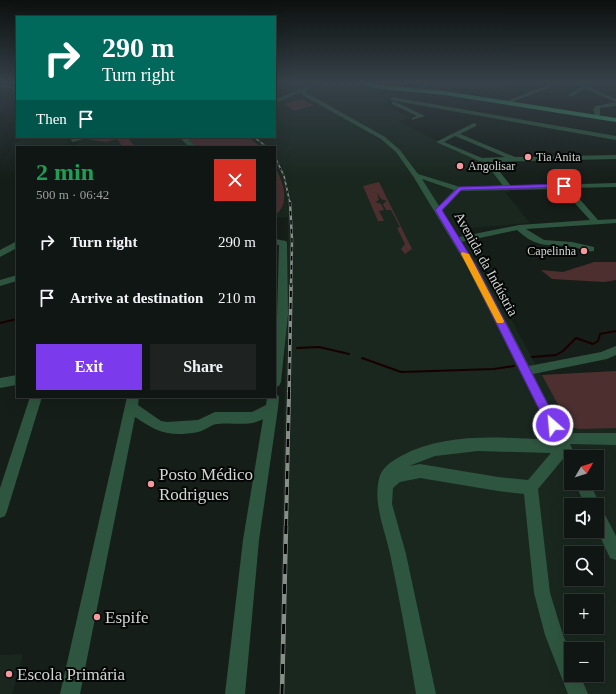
<!DOCTYPE html>
<meta charset="utf-8">
<style>
:root{--surface:#101613;--page:#1e2321;--text:#f1f3f6;--muted:#9c9fa0;--line:#303533;--accent:#7c3aed}
body{margin:0;font-family:Georgia,serif;background:var(--page);color:var(--text);height:100vh;display:flex;flex-direction:column;font-size:15px;white-space:nowrap}
*{box-sizing:border-box;margin:0}
p{font-size:13px;color:var(--muted)}
.icon{flex:none;width:22px;height:22px;fill:none;stroke:currentColor;stroke-width:2;stroke-linecap:round;stroke-linejoin:round}
.map{position:relative;flex:1;overflow:hidden}
.panel{position:absolute;left:16px;top:146px;width:260px;height:252px;display:flex;flex-direction:column;background:var(--surface);border-radius:0px;box-shadow:0 4px 16px #0002,0 0 0 1px var(--line)}
.panel>*{flex:none}
.top-card{position:absolute;left:16px;top:16px;width:260px;height:122px;border-radius:0px;box-shadow:0 4px 16px #0002,0 0 0 1px var(--line);background:#00695c;color:#fff;overflow:hidden}
.needle{width:26px;rotate:51deg}
.buttons{position:absolute;left:564px;top:450px;display:grid;gap:8px}
.buttons a{display:grid;place-items:center;width:40px;height:40px;border-radius:0px;background:var(--surface);box-shadow:0 4px 16px #0002,0 0 0 1px var(--line);font-size:20px}
.pin{position:absolute;display:grid;place-items:center;width:34px;height:34px;color:#fff;margin:-17px;border-radius:8px;box-shadow:0 2px 6px #0006}
.me{position:absolute;width:44px;margin:-22px;rotate:333deg;stroke-linejoin:round;filter:drop-shadow(0 0 3px #0008)}
.turn{display:flex;align-items:center;gap:14px;height:84px;padding:0 20px;font-size:18px}
.turn .icon{width:52px;height:52px;stroke-width:2.5}
.turn b{display:block;font-size:28px;line-height:34px}
.then{display:flex;align-items:center;height:38px;padding:0 20px;background:#0003;gap:8px;font-size:15px}
.round{display:grid;place-items:center;flex:none;width:42px;height:42px;border-radius:0px;background:var(--page)}
.headline{display:flex;align-items:center;justify-content:space-between;height:68px;padding:0 20px}
h1{font-size:24px;font-weight:800;line-height:30px;color:#1e9e55}
.action{display:flex;gap:8px;margin-top:auto;padding:8px 20px}
.action a{flex:1;height:46px;border-radius:0px;background:var(--accent);color:#fff;font-size:16px;font-weight:800;line-height:46px;text-align:center}
.action a+a{background:var(--page);color:var(--text)}
ul{padding:0;list-style:none}
li{display:flex;align-items:center;gap:12px;height:56px;padding:0 20px}
li div{flex:1}
li b{display:block;font-size:15px}
li em{font-style:normal}
.map>svg:first-child{display:block}
.built{fill:#19271f;fill-rule:evenodd}
.green{fill:#4d2f30}
.lines{fill:none;stroke-linecap:round;stroke-linejoin:round}
.stream{stroke:#180001;stroke-width:2}
.minor{fill:#2e553f;fill-rule:evenodd}
.major{fill:#348f62;fill-rule:evenodd}
.rail-far4-casing{stroke:#888f8b;stroke-width:1.5}
.rail-far3-casing{stroke:#888f8b;stroke-width:2.5}
.rail-far2-casing{stroke:#888f8b;stroke-width:3.5}
.rail-far1-casing{stroke:#888f8b;stroke-width:4}
.rail-casing{stroke:#888f8b;stroke-width:4.5}
.rail-far4{stroke:#050706;stroke-width:1;stroke-dasharray:3;stroke-linecap:butt}
.rail-far3{stroke:#050706;stroke-width:1.5;stroke-dasharray:4.5;stroke-linecap:butt}
.rail-far2{stroke:#050706;stroke-width:2;stroke-dasharray:6;stroke-linecap:butt}
.rail-far1{stroke:#050706;stroke-width:2.5;stroke-dasharray:8;stroke-linecap:butt}
.rail{stroke:#050706;stroke-width:3;stroke-dasharray:10;stroke-linecap:butt}
.route{fill:#7c3aed;stroke:#51269a}
.slow{fill:#f59e0b}
.poi-dot{fill:#f49a9f;stroke:#050706;stroke-width:1.5}
.labels{text-anchor:middle;dominant-baseline:central;stroke-width:4;stroke-linejoin:round;paint-order:stroke}
.far-poi-label{font-size:12px;fill:#d1d6d3;stroke:#050706;text-anchor:start}
.street-label{font-size:14px;fill:#d1d6d3;stroke:#050706}
.near-poi-label{font-size:17px;fill:#d1d6d3;stroke:#050706;text-anchor:start}
</style>
<div class="map">
<svg width="616" height="694" viewBox="0 0 616 694">
<rect width="100%" height="100%" fill="#161e19"/>
<g class="built">
<path d="M275,82h67l56,8 -14,15 27,13 -13,3 41,21 48,18 24,32h-6l25,31 -71,6 39,66 43,80 75,-4v323h-337l9,-477 -13,1v-71h-82l-11,-10h93zM571,457h26v26h-26zM571,505h26v26h-26zM571,553h26v26h-26zM571,601h26v26h-26zM571,649h26v26h-26z"/>
<path d="M31,137h36l3,6 -14,4h-38l-6,-4z"/>
<path d="M93,137h85l11,10h-110l-3,-6z"/>
<path d="M474,249h6l22,36h-6z"/>
<path d="M23,654l-11,40h-12v-39z"/>
</g>
<g class="green">
<path d="M302,99l11,6 -18,6 -11,-7z"/>
<path d="M93,137h34l8,10h-12l-6,-8 -11,3 -20,-3z"/>
<path d="M182,137h66l13,10h-68z"/>
<path d="M275,167c8,14 16,37 0,48z"/>
<path d="M379,182l33,67 -7,5 -4,-5 4,-5 -8,-16 3,-1 -9,-17h-5l-3,-6 4,-3 -6,-2 -4,-6 2,7 -4,2 6,2 3,6 -5,1 5,10h-6l-15,-35z"/>
<path d="M594,262h22v18l-12,2 -52,-3 -11,-9 22,2z"/>
<path d="M616,371v57l-37,1 -9,-2 -28,-52z"/>
</g>
<g class="lines">
<g class="stream">
<path d="M0,323l17,-4"/>
<path d="M297,348l22,-1 30,7"/>
<path d="M532,357l24,-2 7,-4 13,-13 17,6 5,-3 2,-7 16,-3"/>
<path d="M362,358l39,14 93,-3 20,-3"/>
</g>
<g class="minor">
<path d="M310,82h5l-8,7v4l78,44 15,13 18,24 42,13 43,-1 -18,-24 -6,-1 -43,-19 38,-19 2,1v2l-16,8 55,23 101,-2v4l-124,3 19,24 105,-3v4l-46,1 28,32 18,-1v4l-90,6 18,11 28,2 22,5v4c-7,2 -14,-3 -21,-4 -26,-4 -34,3 -56,-17l-56,12 15,22 53,102 72,-14 15,-6v9l-9,4 -74,15 25,49 16,10h42v12l-46,-1 6,13h-5v11l-5,-2 -3,-7 -25,30 12,104 13,42 8,19v21h9l8,19h-20l-23,-59 -11,-42 -10,-99 -26,-3 -78,-13 -20,4 -7,6 -1,16 14,50 30,140h-20c-8,-47 -16,-94 -26,-140 -5,-24 -17,-50 -11,-75 2,-11 13,-18 22,-23 47,-25 102,-18 153,-16l-88,-176 -53,-88 -17,-24 -15,-13 -70,-39 -8,-5 -1,-3 -27,11v-4l24,-9zM455,136l50,21 -23,1 -38,-16zM422,179l32,11 -15,16zM562,189l28,31 -71,5 -60,12 -17,-26 19,-20zM478,451l73,2 -23,27 -30,-3 -78,-13 -11,2 26,-10z"/>
<path d="M430,82h6l-13,6 -4,-1z"/>
<path d="M551,82h5l-7,6 -37,14 -5,-1 38,-15z"/>
<path d="M579,82h4l2,3 31,14v7l-16,2v7l-5,1 -2,-7 3,-3 20,-4 -31,-13 -12,7h-4v-2l12,-7z"/>
<path d="M0,84l17,4v2l-17,-4z"/>
<path d="M392,97l224,39v4l-226,-40z"/>
<path d="M392,102h4l29,14 -13,4v-2l5,-2 -25,-12z"/>
<path d="M78,137h12l-17,5 -3,-2z"/>
<path d="M179,137h7l10,10h-7z"/>
<path d="M275,239l11,2 1,2 1,71 -7,68 -2,4 -4,1 4,-142h-4z"/>
<path d="M17,241v7l-17,9v-7z"/>
<path d="M17,275v6l-17,5v-6z"/>
<path d="M17,375v10l-17,3v-10z"/>
<path d="M275,392l4,5 -1,11 -19,132 -14,154h-20l18,-154 20,-121c-14,8 -29,3 -45,5 -7,0 -13,7 -20,8 -28,5 -40,1 -63,-15l-55,277h-20l67,-297h12l-1,8 23,16 6,1 31,-2 17,-8h37l14,-7 1,-8h8z"/>
<path d="M30,397h12l-35,114 -2,5 -5,2v-30z"/>
<path d="M575,483h15l10,22 -1,3 3,1 14,27v24l-6,-2 -13,-28v-25h-12z"/>
</g>
<path class="major" d="M349,82l95,9 172,27v4l-172,-27 -63,-6z"/>
<g class="rail-far4-casing">
<g id="rail-far4">
<path d="M254,137l13,10"/>
<path d="M275,157l9,19 6,27"/>
</g>
</g>
<g class="rail-far3-casing">
<path id="rail-far3" d="M290,202l2,38 -1,47"/>
</g>
<g class="rail-far2-casing">
<path id="rail-far2" d="M289,393l2,-107"/>
</g>
<g class="rail-far1-casing">
<path id="rail-far1" d="M286,527l3,-135"/>
</g>
<g class="rail-casing">
<path id="rail" d="M282,694l4,-168"/>
</g>
<use href="#rail-far4" class="rail-far4"/>
<use href="#rail-far3" class="rail-far3"/>
<use href="#rail-far2" class="rail-far2"/>
<use href="#rail-far1" class="rail-far1"/>
<use href="#rail" class="rail"/>
</g>
<linearGradient id="sky" x2="0" y2="1"><stop stop-color="#0c100e"/><stop offset="0.46" stop-color="#364149"/><stop offset="1" stop-color="#364149" stop-opacity="0"/></linearGradient>
<rect width="616" height="179" fill="url(#sky)"/>
<path class="route" d="M564,184l2,1v2l-105,3 -19,20 33,54 82,158 1,3 -1,4 -4,1 -4,-1 -82,-165 -32,-54 24,-23z"/>
<path class="slow" d="M462,252l7,2 35,67 -1,2h-6l-36,-69z"/>
<g class="poi-dot">
<circle cx="528" cy="157" r="4"/>
<circle cx="460" cy="166" r="4"/>
<circle cx="584" cy="251" r="4"/>
<circle cx="151" cy="484" r="4"/>
<circle cx="97" cy="617" r="4"/>
<circle cx="9" cy="674" r="4"/>
</g>
<g class="labels">
<g class="far-poi-label">
<text x="536" y="157">Tia Anita</text>
<text x="468" y="166">Angolisar</text>
<text x="576" y="251" text-anchor="end">Capelinha</text>
</g>
<g class="street-label">
<text transform="translate(486 264) rotate(61)">Avenida da Indústria</text>
</g>
<g class="near-poi-label">
<text x="159" y="474">Posto Médico<tspan x="159" dy="20">Rodrigues</tspan></text>
<text x="105" y="617">Espife</text>
<text x="17" y="674">Escola Primária</text>
</g>
</g>
</svg>
<div class="buttons">
<a><svg class="needle" viewBox="-14 -14 28 28"><path d="M0-13l5 13h-10z" fill="#e53935"/><path d="M0 13l5-13h-10z" fill="#9c9fa0"/></svg></a>
<a><svg class="icon" aria-label="sound" viewBox="0 0 24 24"><path d="M4 9h4l5-4v14l-5-4H4zM17 9q2 3 0 6"/></svg></a>
<a><svg class="icon" aria-label="search" viewBox="0 0 24 24"><circle cx="10" cy="10" r="6"/><path d="M15 15l6 6"/></svg></a>
<a>+</a>
<a>−</a>
</div>
<div class="pin" style="left:564px;top:186px;background:#d93025"><svg class="icon" aria-label="arrive" viewBox="0 0 24 24"><path d="M6 21V4h12l-3 4 3 4H6"/></svg></div>
<svg class="me" style="left:553px;top:425px" viewBox="-20 -20 40 40"><circle r="17" fill="#7c3aed" stroke="#fff" stroke-width="3"/><path d="M0-11L8 9 0 5-8 9z" fill="#fff"/></svg>
<div class="top-card">
<div class="turn"><svg class="icon" aria-label="right" viewBox="0 0 24 24"><path d="M7 20v-9h11M14 6l5 5-5 5"/></svg><div><b>290 m</b>Turn right</div></div>
<div class="then">Then<svg class="icon" aria-label="arrive" viewBox="0 0 24 24"><path d="M6 21V4h12l-3 4 3 4H6"/></svg></div>
</div>
<section class="panel">
<div class="headline"><div><h1>2 min</h1><p>500 m · 06:42</p></div><a class="round" style="background:#d93025;color:#fff"><svg class="icon" aria-label="close" viewBox="0 0 24 24"><path d="M6 6l12 12M18 6L6 18"/></svg></a></div>
<ul>
<li><svg class="icon" aria-label="right" viewBox="0 0 24 24"><path d="M7 20v-9h11M14 6l5 5-5 5"/></svg><div><b>Turn right</b></div><em>290 m</em></li>
<li><svg class="icon" aria-label="arrive" viewBox="0 0 24 24"><path d="M6 21V4h12l-3 4 3 4H6"/></svg><div><b>Arrive at destination</b></div><em>210 m</em></li>
</ul>
<div class="action"><a>Exit</a><a>Share</a></div>
</section>
</div>
